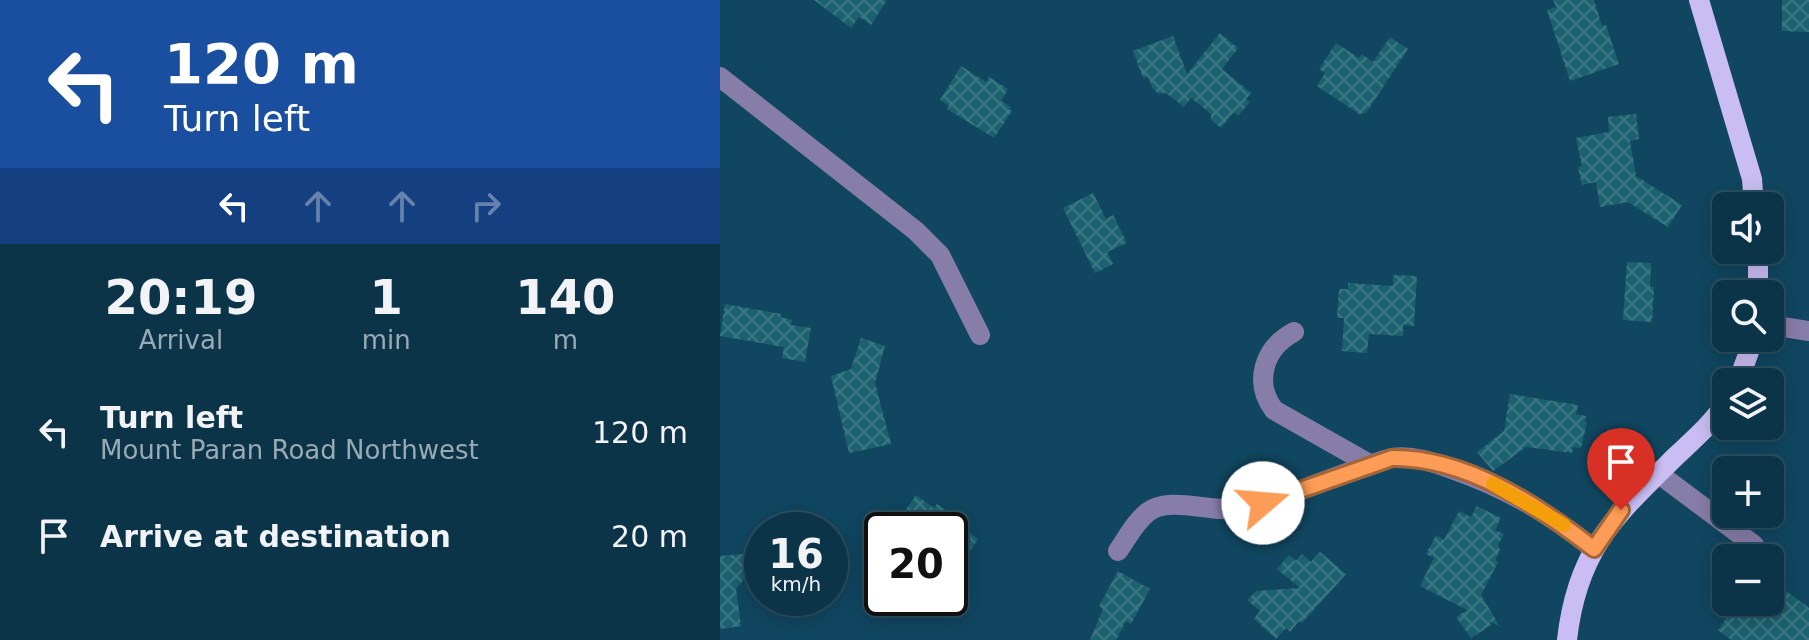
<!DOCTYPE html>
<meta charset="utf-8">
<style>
:root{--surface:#0c3448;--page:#153c4f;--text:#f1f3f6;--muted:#9aaab4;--line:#2c4f60}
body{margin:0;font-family:"DejaVu Sans",sans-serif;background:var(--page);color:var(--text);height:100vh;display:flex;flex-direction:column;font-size:30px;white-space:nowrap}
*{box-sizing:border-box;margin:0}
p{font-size:26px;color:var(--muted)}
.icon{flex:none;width:44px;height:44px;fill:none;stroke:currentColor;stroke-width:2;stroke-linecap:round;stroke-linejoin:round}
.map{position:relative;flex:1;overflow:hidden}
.sheet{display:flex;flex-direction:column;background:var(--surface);width:720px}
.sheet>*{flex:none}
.banner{background:#1a4fa0;color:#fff;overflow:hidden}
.buttons{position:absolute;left:992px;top:192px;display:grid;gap:16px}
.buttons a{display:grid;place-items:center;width:72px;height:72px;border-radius:12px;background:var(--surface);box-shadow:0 4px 20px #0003,0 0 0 2px var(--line);font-size:40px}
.speed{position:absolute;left:24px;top:512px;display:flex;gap:16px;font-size:40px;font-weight:700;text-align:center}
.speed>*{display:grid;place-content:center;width:104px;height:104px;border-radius:50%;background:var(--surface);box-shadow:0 4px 20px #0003,0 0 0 2px var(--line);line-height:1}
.speed small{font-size:20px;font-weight:400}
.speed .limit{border:4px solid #111;border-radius:12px;background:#fff;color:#111}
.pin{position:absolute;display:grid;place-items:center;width:68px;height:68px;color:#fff;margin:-82px -34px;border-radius:50% 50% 50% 0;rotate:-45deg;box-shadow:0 0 8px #0007}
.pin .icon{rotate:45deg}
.me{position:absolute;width:88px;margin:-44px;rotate:72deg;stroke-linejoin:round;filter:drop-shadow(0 0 6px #0008)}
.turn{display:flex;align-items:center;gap:28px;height:168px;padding:0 32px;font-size:36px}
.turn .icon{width:104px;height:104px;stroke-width:2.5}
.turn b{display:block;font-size:56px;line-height:68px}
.lanes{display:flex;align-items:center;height:76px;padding:0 32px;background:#0003;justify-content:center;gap:40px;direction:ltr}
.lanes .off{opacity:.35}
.eta{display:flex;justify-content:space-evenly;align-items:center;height:136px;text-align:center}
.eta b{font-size:48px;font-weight:600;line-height:56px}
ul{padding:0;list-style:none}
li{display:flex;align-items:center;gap:24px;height:104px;padding:0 32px}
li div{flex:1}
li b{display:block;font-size:30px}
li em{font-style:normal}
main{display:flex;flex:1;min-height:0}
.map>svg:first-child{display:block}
.building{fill:url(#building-cross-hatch)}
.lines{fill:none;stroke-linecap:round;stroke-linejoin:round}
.minor{stroke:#877da9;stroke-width:20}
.major{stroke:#c9bdf3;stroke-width:20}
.route-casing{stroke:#a46538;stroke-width:20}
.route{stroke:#fd9c56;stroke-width:14}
.slow{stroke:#f59e0b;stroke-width:14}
</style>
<main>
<section class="sheet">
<div class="banner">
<div class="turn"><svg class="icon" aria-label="left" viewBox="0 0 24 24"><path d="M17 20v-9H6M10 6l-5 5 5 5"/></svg><div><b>120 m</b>Turn left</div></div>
<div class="lanes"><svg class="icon" aria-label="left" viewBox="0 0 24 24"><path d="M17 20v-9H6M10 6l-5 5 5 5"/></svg><svg class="icon off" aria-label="ahead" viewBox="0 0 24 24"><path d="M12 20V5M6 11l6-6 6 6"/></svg><svg class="icon off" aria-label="ahead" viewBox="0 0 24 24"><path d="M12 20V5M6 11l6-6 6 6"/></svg><svg class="icon off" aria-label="right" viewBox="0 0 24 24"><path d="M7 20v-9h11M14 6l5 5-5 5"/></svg></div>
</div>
<div class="eta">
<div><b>20:19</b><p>Arrival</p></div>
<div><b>1</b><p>min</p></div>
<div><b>140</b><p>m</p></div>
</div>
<ul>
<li><svg class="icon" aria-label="left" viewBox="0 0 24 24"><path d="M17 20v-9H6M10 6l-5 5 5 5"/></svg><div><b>Turn left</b><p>Mount Paran Road Northwest</p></div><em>120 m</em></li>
<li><svg class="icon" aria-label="arrive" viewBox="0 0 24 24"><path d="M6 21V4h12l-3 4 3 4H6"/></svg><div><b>Arrive at destination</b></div><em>20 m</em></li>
</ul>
</section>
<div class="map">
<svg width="1089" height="640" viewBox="0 0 1089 640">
<defs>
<pattern id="building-cross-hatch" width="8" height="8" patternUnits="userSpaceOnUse" patternTransform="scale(2)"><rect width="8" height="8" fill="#1c616f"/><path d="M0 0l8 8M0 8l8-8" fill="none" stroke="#3c7884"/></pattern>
</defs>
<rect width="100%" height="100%" fill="#104660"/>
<g class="building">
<path d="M94,0h73l-16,25 -12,-8 -8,11z"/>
<path d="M833,0h41l8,26 4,-1 13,39 -49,17 -23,-71 9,-3z"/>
<path d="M1062,0h27v32l-27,-1z"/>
<path d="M500,33l18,15 -16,21 29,24 -5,6 4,3 -12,14 -4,-4 -13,16 -10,-8v-6l-20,-16 -7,9 -18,-14 -7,1 -6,-5 -5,-12 -5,1 -10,-27 40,-15 14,38z"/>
<path d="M670,37l18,12 -42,64 -7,1 -42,-28 8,-13 -6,-4 17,-26 23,15 3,-4 11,8z"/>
<path d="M241,66l25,16 3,-5 19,12 -7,12 10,6 -2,2 3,2 -18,27 -47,-29 2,-3 -9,-6z"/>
<path d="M916,114l3,25 -9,2 6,35 46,29 -14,22 -40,-25 -28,5 -4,-25 -14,3 -4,-18 4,-1 -6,-28 33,-6 -1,-15z"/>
<path d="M373,193l13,26 7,-4 14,28 -20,9 6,12 -18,9 -32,-65z"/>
<path d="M907,262l24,1 -1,24h4l-2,35 -29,-2z"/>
<path d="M673,275l24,1 -3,50 -11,-1v11l-34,-2 -2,19 -25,-2 2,-33h-7l2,-29h9v-6l45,3z"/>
<path d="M5,304l56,10 -1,3 12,3 -1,5 20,3 -6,34 -23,-4 2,-11 -64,-11z"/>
<path d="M141,338l24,8 -10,37 16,61 -42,9 -18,-77 20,-7z"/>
<path d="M790,394l68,11 -2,9 10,2 -1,6h2l-6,26 -8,-1 -1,6 -46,-6 -33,24 -16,-19 27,-21z"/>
<path d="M196,495l18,13 3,-4 19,13 -3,4 25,18 -18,26 -10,-7v-32l-3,4h-36l-13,-9z"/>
<path d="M757,506l24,12 -6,12 9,4 -6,11 2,5 -5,10 3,2 -17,33 19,32 -11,-6 2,4 -20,13 -15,-21 11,-7 -47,-24 14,-28 -8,-4 10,-19 8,5 15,-29 12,6z"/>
<path d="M600,552l26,22 -44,49 -3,-2 -9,11 -4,-4 -10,11 -22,-20 6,-8 -13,-11 9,-9 44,-3 -23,-19 12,-14 7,6 6,-7 9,8z"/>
<path d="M23,554l6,4v15l-13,16 5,37 -21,3v-73z"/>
<path d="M398,571l32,18 -19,35 -5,-3 -10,19h-26l13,-31 -4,-3z"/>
<path d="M1050,579l39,29v32h-78l-13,-10 8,-11 -7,-6 8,-11h43z"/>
</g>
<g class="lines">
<g class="minor">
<path d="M0,77l196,154 24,24 40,80"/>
<path d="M1050,325l39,6"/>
<path d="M574,332c-30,16 -41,50 -20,78l97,55"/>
<path d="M939,474l95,71"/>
<path d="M398,551c9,-13 17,-29 30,-39 22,-17 65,2 94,-4 40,-8 77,-26 116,-39 11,-3 23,-9 34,-11 20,-3 41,4 60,11 55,19 96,44 142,80"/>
</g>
<g class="major">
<path d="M979,0l53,179 2,27"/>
<path d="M1038,250v44"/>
<path d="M1018,382l16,-44"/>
<path d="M847,640c10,-90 47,-123 108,-183 18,-17 38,-34 51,-55"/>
</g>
</g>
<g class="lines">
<g class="route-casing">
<path id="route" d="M543,503l129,-45c73,-1 146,47 202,91l27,-39"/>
</g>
<use href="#route" class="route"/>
<path class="slow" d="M773,484l71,41"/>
</g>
</svg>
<div class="buttons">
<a><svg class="icon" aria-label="sound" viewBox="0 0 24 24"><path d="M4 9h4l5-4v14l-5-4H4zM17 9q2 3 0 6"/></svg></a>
<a><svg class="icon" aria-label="search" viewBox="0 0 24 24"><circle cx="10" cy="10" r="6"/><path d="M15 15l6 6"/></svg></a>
<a><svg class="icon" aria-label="layers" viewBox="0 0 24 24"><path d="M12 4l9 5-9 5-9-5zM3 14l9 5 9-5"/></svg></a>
<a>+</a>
<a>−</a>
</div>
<div class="speed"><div>16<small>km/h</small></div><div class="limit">20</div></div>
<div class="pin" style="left:901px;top:510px;background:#d93025"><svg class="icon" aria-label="arrive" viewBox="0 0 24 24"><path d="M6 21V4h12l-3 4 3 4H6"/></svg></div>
<svg class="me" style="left:543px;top:503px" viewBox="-20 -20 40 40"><circle r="19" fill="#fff"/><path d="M0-13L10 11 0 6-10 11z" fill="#fd9c56"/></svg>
</div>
</main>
